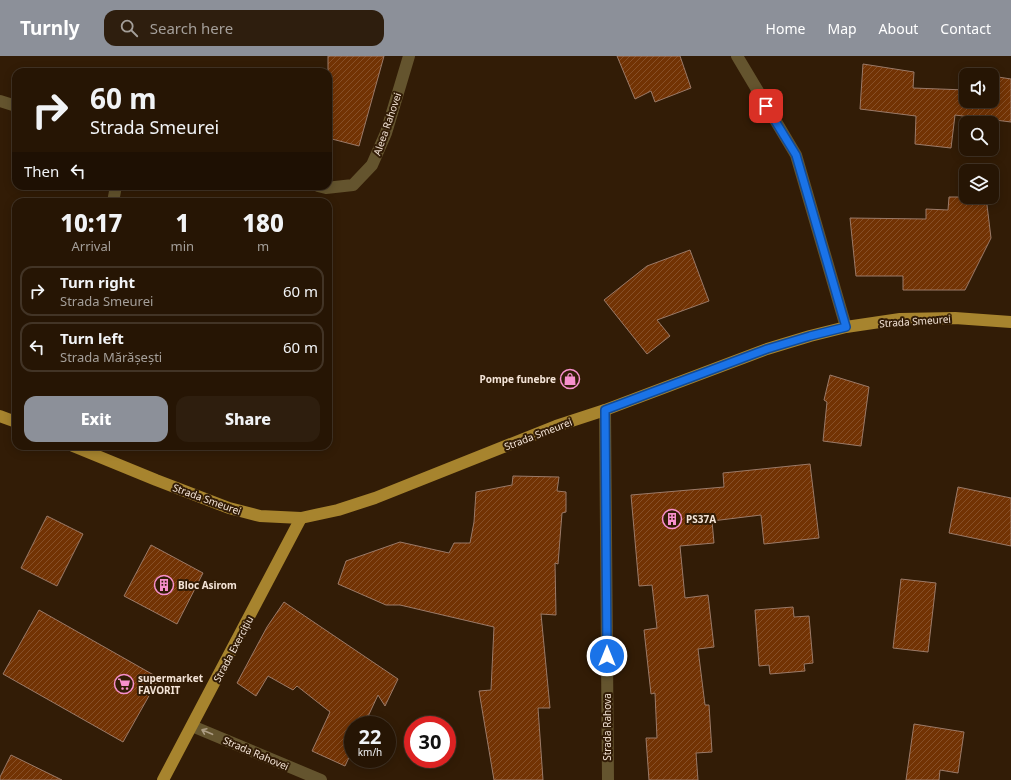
<!DOCTYPE html>
<meta charset="utf-8">
<style>
:root{--surface:#261504;--page:#2e1e0e;--text:#f1f3f6;--muted:#a49f9a;--line:#423426;--accent:#8c9099}
body{margin:0;font-family:"Noto Sans",sans-serif;background:var(--page);color:var(--text);height:100vh;display:flex;flex-direction:column;font-size:15px;white-space:nowrap}
*{box-sizing:border-box;margin:0}
p{font-size:13px;color:var(--muted)}
.icon{flex:none;width:22px;height:22px;fill:none;stroke:currentColor;stroke-width:2;stroke-linecap:round;stroke-linejoin:round}
.map{position:relative;flex:1;overflow:hidden}
.sheet{position:absolute;left:12px;top:142px;width:320px;height:252px;display:flex;flex-direction:column;background:var(--surface);border-radius:12px;box-shadow:0 2px 10px #0003,0 0 0 1px var(--line)}
.sheet>*{flex:none}
.top-card{position:absolute;left:12px;top:12px;width:320px;height:122px;border-radius:12px;box-shadow:0 2px 10px #0003,0 0 0 1px var(--line);background:#261504;color:var(--text);overflow:hidden}
.controls{position:absolute;left:959px;top:12px;display:grid;gap:8px}
.controls a{display:grid;place-items:center;width:40px;height:40px;border-radius:8px;background:var(--surface);box-shadow:0 2px 10px #0003,0 0 0 1px var(--line);font-size:20px}
.speed{position:absolute;left:344px;top:660px;display:flex;gap:8px;font-size:20px;font-weight:700;text-align:center}
.speed>*{display:grid;place-content:center;width:52px;height:52px;border-radius:50%;background:var(--surface);box-shadow:0 2px 10px #0003,0 0 0 1px var(--line);line-height:1}
.speed small{font-size:10px;font-weight:400}
.speed .limit{border:6px solid #d22;background:#fff;color:#111}
.pin{position:absolute;display:grid;place-items:center;width:34px;height:34px;color:#fff;margin:-17px;border-radius:8px;box-shadow:0 2px 6px #0006}
.me{position:absolute;width:44px;margin:-22px;rotate:0deg;stroke-linejoin:round;filter:drop-shadow(0 0 3px #0008)}
.turn{display:flex;align-items:center;gap:14px;height:84px;padding:0 12px;font-size:18px}
.turn .icon{width:52px;height:52px;stroke-width:2.5}
.turn b{display:block;font-size:28px;line-height:34px}
.then{display:flex;align-items:center;height:38px;padding:0 12px;background:#0003;gap:8px;font-size:15px}
.eta{display:flex;justify-content:space-evenly;align-items:center;height:68px;text-align:center}
.eta b{font-size:24px;font-weight:800;line-height:28px}
.action{display:flex;gap:8px;margin-top:auto;padding:8px 12px}
.action a{flex:1;height:46px;border-radius:12px;background:var(--accent);color:#fff;font-size:16px;font-weight:800;line-height:46px;text-align:center}
.action a+a{background:var(--page);color:var(--text)}
ul{padding:0;list-style:none}
li{display:flex;align-items:center;gap:12px;height:50px;margin:0 8px 6px;padding:0 4px;border:2px solid var(--line);border-radius:12px}
li div{flex:1}
li b{display:block;font-size:15px}
li em{font-style:normal}
header{display:flex;align-items:center;gap:24px;box-sizing:border-box;height:56px;padding:0 20px;background:var(--accent);color:#fff}
header strong{font-size:19px}
nav{display:flex;gap:22px;margin-inline-start:auto;font-size:14px}
.search{width:280px;height:36px;background:var(--page);display:flex;align-items:center;gap:10px;box-sizing:border-box;padding:0 14px;border-radius:12px;color:var(--muted);font-size:15px}
.map>svg:first-child{display:block}
.building{fill:url(#building-hatch);stroke:#9b7a68}
.lines{fill:none;stroke-linecap:round;stroke-linejoin:round}
.minor{stroke:#64542e;stroke-width:12}
.major{stroke:#a7842e;stroke-width:12}
.oneway{stroke:#ac9c82}
.route-casing{stroke:#114b97;stroke-width:10}
.route{stroke:#1a73e8;stroke-width:7}
.labels{text-anchor:middle;dominant-baseline:central;stroke-width:4;stroke-linejoin:round;paint-order:stroke}
.street-label{font-size:10px;fill:#f4e4d7;stroke:#321c06}
.poi-label{font-size:10px;font-weight:bold;fill:#f4e4d7;stroke:#321c06;text-anchor:start}
</style>
<header>
<strong>Turnly</strong>
<div class="search"><svg class="icon" aria-label="search" viewBox="0 0 24 24"><circle cx="10" cy="10" r="6"/><path d="M15 15l6 6"/></svg>Search here</div>
<nav><a>Home</a><a>Map</a><a>About</a><a>Contact</a></nav>
</header>
<div class="map">
<svg width="1011" height="724" viewBox="0 0 1011 724">
<defs>
<pattern id="building-hatch" width="6" height="6" patternUnits="userSpaceOnUse"><rect width="6" height="6" fill="#723304"/><path d="M-1 1l2-2M0 6l6-6M5 7l2-2" fill="none" stroke="#875028"/></pattern>
</defs>
<rect width="100%" height="100%" fill="#321c06"/>
<g class="building">
<path d="M328,0h56l-25,90 -31,-8z"/>
<path d="M617,0h63l11,32 -36,14 -4,-11 -16,8z"/>
<path d="M863,8l51,8 -1,16 53,2v11h26v-25l19,3v43l-56,-7 -4,33 -36,-4 1,-28 -56,-7z"/>
<path d="M949,141h37l5,41 -26,52h-62v-14h-47l-6,-58 76,1v-10l22,1z"/>
<path d="M690,194l19,51 -52,19 13,16 -23,18 -43,-54 43,-34z"/>
<path d="M830,319l39,12 -8,59 -38,-5 4,-39 -3,-2z"/>
<path d="M810,408l9,74 -55,6 -3,-29 -49,6 2,22 -34,3 5,52 23,-3 6,52 -16,2 7,56h4l3,47 -16,1 2,27h-49l-3,-42h11l-2,-45 -4,1 -7,-64 13,-2 -5,-43 -13,1 -8,-91 93,-8 -1,-14z"/>
<path d="M513,420l46,1 -2,14 9,1v20l-4,1 -4,51 -3,-1 1,52 -15,-1 9,94h-12l5,72h-49l-15,-89 12,-1 3,-63 -94,-22h-14l-48,-21 8,-23 54,-19 49,11 5,-10h16l4,-21 2,-30 36,-7z"/>
<path d="M958,431l53,11v48l-62,-13z"/>
<path d="M47,460l36,18 -26,52 -36,-18z"/>
<path d="M151,489l52,28 -26,51 -53,-28z"/>
<path d="M901,523l35,4 -8,69 -35,-4z"/>
<path d="M284,546l114,77 -13,27 -7,-11 -14,30h-11v24l-8,17 -33,-15 18,-39 -33,-26 -4,4 -25,-14 -12,20 -19,-13 30,-56z"/>
<path d="M793,551l1,10 15,-1 4,47 -9,1 1,7 -35,3 -1,-9 -10,1 -4,-56z"/>
<path d="M39,554l120,68 -36,64 -120,-68z"/>
<path d="M914,668l50,8 -6,41 -18,-3 -1,10h-33z"/>
<path d="M11,699l51,25h-62v-3z"/>
</g>
<g class="lines">
<g class="minor">
<path d="M737,0l59,99 50,172"/>
<path d="M0,45l16,5"/>
<path d="M318,130l8,2 27,-3 19,-20 14,-32 23,-77"/>
<path d="M113,146l3,-16"/>
<path d="M605,354l3,370"/>
<path d="M192,670l129,54"/>
</g>
<g class="major">
<path d="M0,360l16,6"/>
<path d="M73,390l83,34 73,28 31,8 41,2 37,-8 37,-12 181,-72 49,-16 162,-61 43,-13 36,-9 54,-8 55,-1 56,4"/>
<path d="M163,724l138,-262"/>
</g>
</g>
<defs><path id="oneway-shaft" d="M-6 0H5M1.5-3L5.5 0L1.5 3" fill="none" stroke-width="1.6" stroke-linecap="round" stroke-linejoin="round"/></defs>
<use class="oneway" href="#oneway-shaft" transform="translate(207 676) rotate(-157)"/>
<g class="lines">
<g class="route-casing">
<path id="route" d="M607,600l-2,-246 162,-61 43,-13 36,-9 -50,-172 -30,-49"/>
</g>
<use href="#route" class="route"/>
</g>
<defs>
<g id="shop-ring" transform="scale(1)"><circle r="9.5" fill="#321c06" stroke="#f790cd" stroke-width="1.5"/><path d="M-5-2.5h2.3a2.7 3.5 0 0 1 5.4 0H5L5.5 6h-11ZM-1.5-2.5h3a1.5 2.3 0 0 0-3 0Z" fill="#f790cd"/></g>
<g id="building-ring" transform="scale(1)"><circle r="9.5" fill="#321c06" stroke="#f790cd" stroke-width="1.5"/><path d="M-4-6H4V6H1V3H-1V6H-4ZM-2.5-4.3h1.7v1.8h-1.7ZM.8-4.3h1.7v1.8H.8ZM-2.5-1h1.7V.8h-1.7ZM.8-1h1.7V.8H.8Z" fill="#f790cd"/></g>
<g id="supermarket-ring" transform="scale(1)"><circle r="9.5" fill="#321c06" stroke="#f790cd" stroke-width="1.5"/><path d="M-6-5.5h2.5l.6 2H6L4.5 2H-2.5L-4.4-4H-6ZM-1.5 3.2a1.3 1.3 0 1 0 .1 0ZM3 3.2a1.3 1.3 0 1 0 .1 0Z" fill="#f790cd"/></g>
</defs>
<g fill-rule="evenodd">
<use href="#shop-ring" x="570" y="323"/>
<use href="#building-ring" x="672" y="463"/>
<use href="#building-ring" x="164" y="529"/>
<use href="#supermarket-ring" x="124" y="628"/>
</g>
<g class="labels">
<g class="street-label">
<text transform="translate(387 68) rotate(-71)">Aleea Rahovei</text>
<text transform="translate(915 265) rotate(-4)">Strada Smeurei</text>
<text transform="translate(538 378) rotate(-21)">Strada Smeurei</text>
<text transform="translate(207 443) rotate(20)">Strada Smeurei</text>
<text transform="translate(233 593) rotate(-62)">Strada Exercițiu</text>
<text transform="translate(607 671) rotate(-90)">Strada Rahova</text>
<text transform="translate(256 697) rotate(23)">Strada Rahovei</text>
</g>
<g class="poi-label">
<text x="556" y="323" text-anchor="end">Pompe funebre</text>
<text x="686" y="463">PS37A</text>
<text x="178" y="529">Bloc Asirom</text>
<text x="138" y="622">supermarket<tspan x="138" dy="12">FAVORIT</tspan></text>
</g>
</g>
</svg>
<div class="controls">
<a><svg class="icon" aria-label="sound" viewBox="0 0 24 24"><path d="M4 9h4l5-4v14l-5-4H4zM17 9q2 3 0 6"/></svg></a>
<a><svg class="icon" aria-label="search" viewBox="0 0 24 24"><circle cx="10" cy="10" r="6"/><path d="M15 15l6 6"/></svg></a>
<a><svg class="icon" aria-label="layers" viewBox="0 0 24 24"><path d="M12 4l9 5-9 5-9-5zM3 14l9 5 9-5"/></svg></a>
</div>
<div class="speed"><div>22<small>km/h</small></div><div class="limit">30</div></div>
<div class="pin" style="left:766px;top:50px;background:#d93025"><svg class="icon" aria-label="arrive" viewBox="0 0 24 24"><path d="M6 21V4h12l-3 4 3 4H6"/></svg></div>
<svg class="me" style="left:607px;top:600px" viewBox="-20 -20 40 40"><circle r="17" fill="#1a73e8" stroke="#fff" stroke-width="3"/><path d="M0-11L8 9 0 5-8 9z" fill="#fff"/></svg>
<div class="top-card">
<div class="turn"><svg class="icon" aria-label="right" viewBox="0 0 24 24"><path d="M7 20v-9h11M14 6l5 5-5 5"/></svg><div><b>60 m</b>Strada Smeurei</div></div>
<div class="then">Then<svg class="icon" aria-label="left" viewBox="0 0 24 24"><path d="M17 20v-9H6M10 6l-5 5 5 5"/></svg></div>
</div>
<section class="sheet">
<div class="eta">
<div><b>10:17</b><p>Arrival</p></div>
<div><b>1</b><p>min</p></div>
<div><b>180</b><p>m</p></div>
</div>
<ul>
<li><svg class="icon" aria-label="right" viewBox="0 0 24 24"><path d="M7 20v-9h11M14 6l5 5-5 5"/></svg><div><b>Turn right</b><p>Strada Smeurei</p></div><em>60 m</em></li>
<li><svg class="icon" aria-label="left" viewBox="0 0 24 24"><path d="M17 20v-9H6M10 6l-5 5 5 5"/></svg><div><b>Turn left</b><p>Strada Mărășești</p></div><em>60 m</em></li>
</ul>
<div class="action"><a>Exit</a><a>Share</a></div>
</section>
</div>
